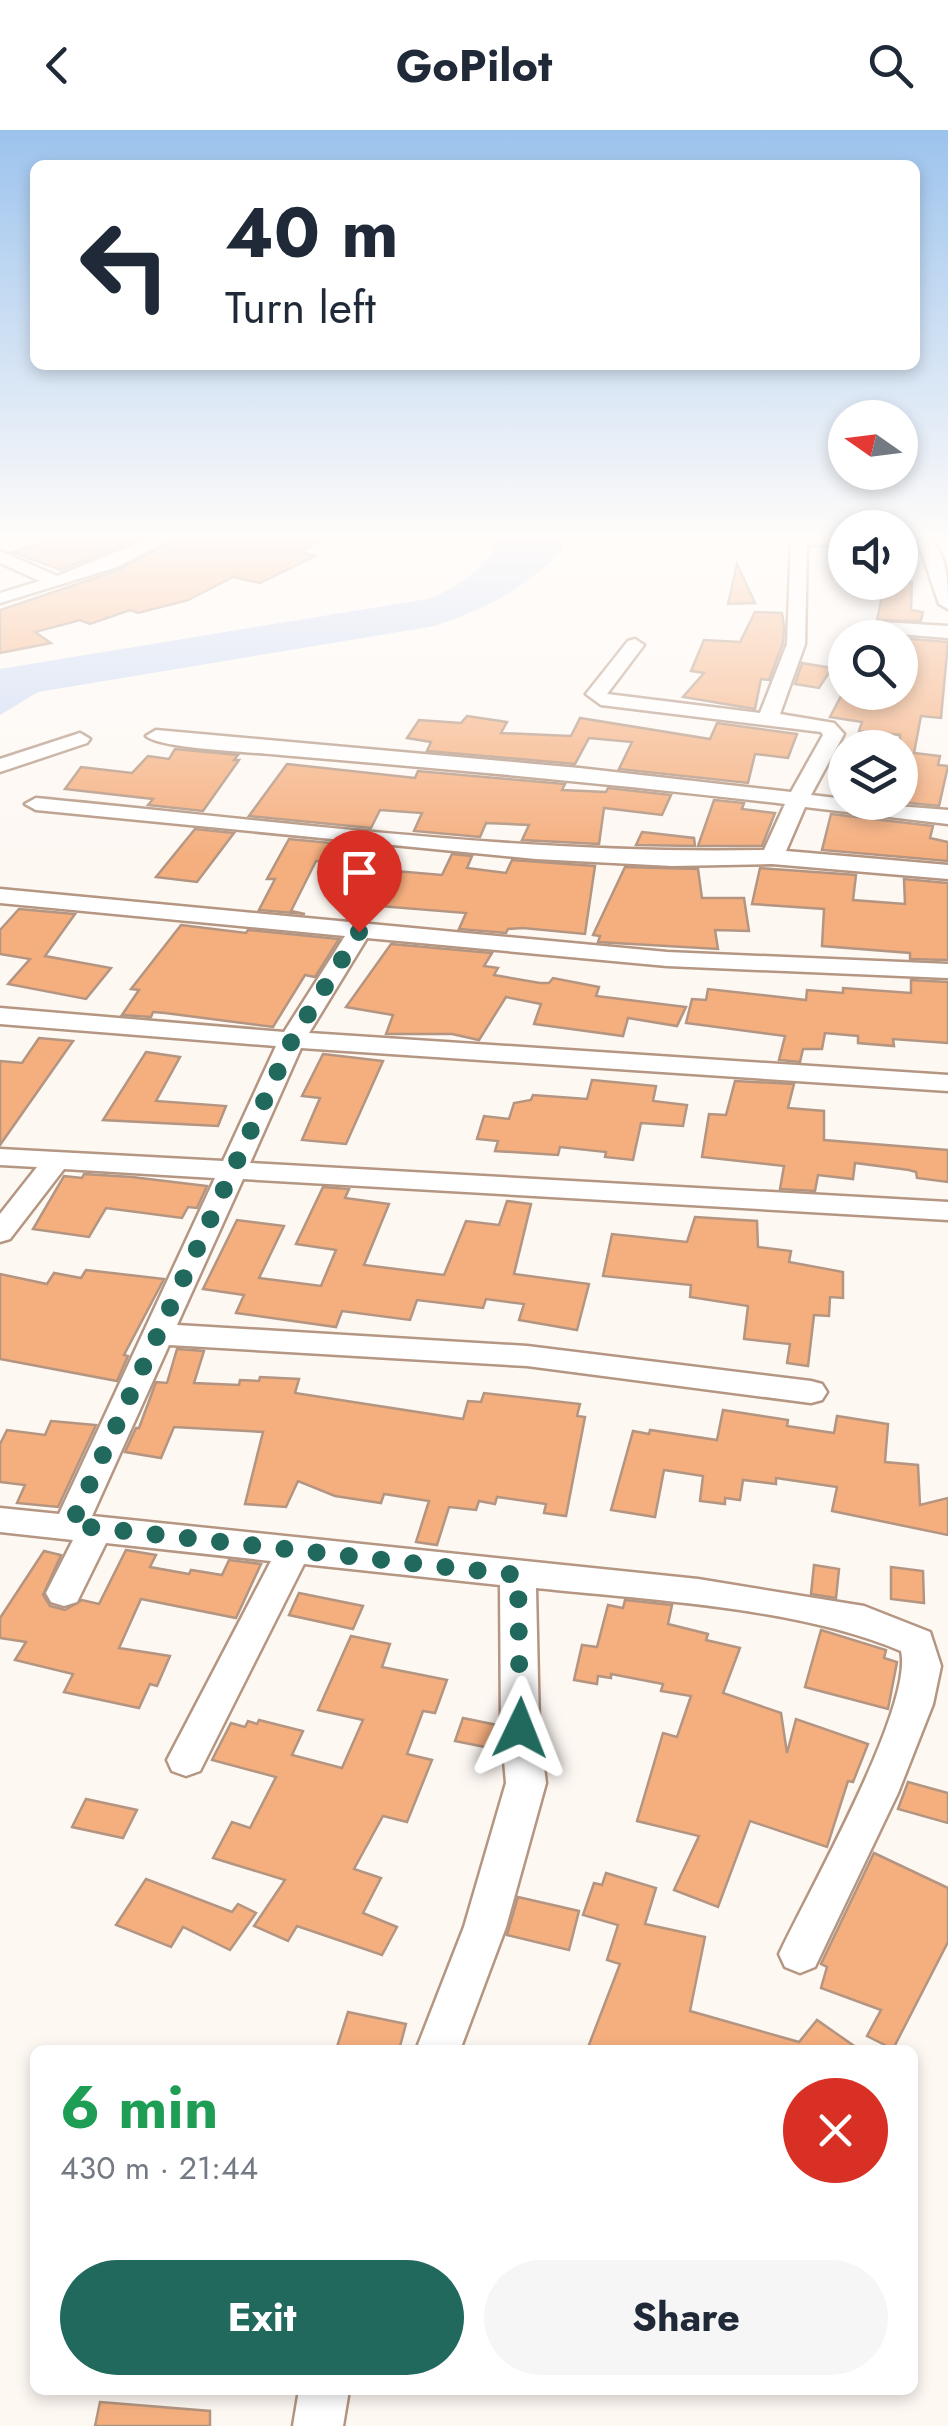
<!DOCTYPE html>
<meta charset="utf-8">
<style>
:root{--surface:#fff;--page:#f6f6f7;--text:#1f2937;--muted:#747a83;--accent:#21685d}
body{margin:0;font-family:Jost,sans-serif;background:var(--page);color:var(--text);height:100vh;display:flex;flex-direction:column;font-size:38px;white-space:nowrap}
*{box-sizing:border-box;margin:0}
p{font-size:32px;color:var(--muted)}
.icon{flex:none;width:55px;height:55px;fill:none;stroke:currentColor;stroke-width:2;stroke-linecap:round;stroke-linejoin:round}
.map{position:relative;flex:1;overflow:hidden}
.details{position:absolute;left:30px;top:1915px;width:888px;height:350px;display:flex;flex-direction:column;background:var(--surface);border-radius:15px;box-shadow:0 5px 15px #0003}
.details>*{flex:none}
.top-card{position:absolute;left:30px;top:30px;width:890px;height:210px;border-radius:15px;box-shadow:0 5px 15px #0003;background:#fff;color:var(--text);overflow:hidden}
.needle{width:65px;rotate:284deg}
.buttons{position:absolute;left:828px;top:270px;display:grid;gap:20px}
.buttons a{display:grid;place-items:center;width:90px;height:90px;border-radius:50%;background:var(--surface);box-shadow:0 5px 15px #0003;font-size:50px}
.pin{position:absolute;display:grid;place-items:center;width:85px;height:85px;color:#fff;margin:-102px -42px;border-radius:50% 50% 50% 0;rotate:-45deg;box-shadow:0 0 10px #0007}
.pin .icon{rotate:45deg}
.me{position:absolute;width:110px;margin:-55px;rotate:2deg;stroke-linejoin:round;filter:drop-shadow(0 0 8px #0008)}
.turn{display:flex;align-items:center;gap:35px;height:210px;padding:0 30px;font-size:45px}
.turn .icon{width:130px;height:130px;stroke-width:2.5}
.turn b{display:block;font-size:70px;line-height:85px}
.round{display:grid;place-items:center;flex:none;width:105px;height:105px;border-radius:52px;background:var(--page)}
.summary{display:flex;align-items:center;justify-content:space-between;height:170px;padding:0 30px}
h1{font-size:60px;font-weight:700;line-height:75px;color:#1e9e55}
.action{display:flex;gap:20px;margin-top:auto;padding:20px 30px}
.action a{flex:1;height:115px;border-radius:60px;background:var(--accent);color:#fff;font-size:40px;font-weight:700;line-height:115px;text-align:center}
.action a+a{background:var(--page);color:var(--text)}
header{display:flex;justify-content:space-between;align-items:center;height:130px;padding:0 30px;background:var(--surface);font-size:45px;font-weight:700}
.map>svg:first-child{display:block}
.water{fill:#cad9f4}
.building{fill:#f5af7f;stroke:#b39581;stroke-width:2.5}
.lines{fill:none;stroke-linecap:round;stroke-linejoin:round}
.minor-casing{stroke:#b49682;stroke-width:5}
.minor{fill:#fff;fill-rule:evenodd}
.route{stroke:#21685d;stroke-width:18;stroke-dasharray:0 32.4}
</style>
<header><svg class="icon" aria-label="back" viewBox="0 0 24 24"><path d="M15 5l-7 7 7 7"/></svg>GoPilot<svg class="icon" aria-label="search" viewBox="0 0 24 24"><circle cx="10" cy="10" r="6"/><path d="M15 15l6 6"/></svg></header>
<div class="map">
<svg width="948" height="2296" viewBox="0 0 948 2296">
<rect width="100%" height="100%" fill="#fef8f3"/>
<path class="water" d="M500,404h62v16c-35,38 -79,60 -128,76l-396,66 -38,23v-46l433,-71c29,-16 57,-30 67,-64z"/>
<g class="building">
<path d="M70,404h80l-89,36 -49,-18z"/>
<path d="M184,404h60l17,4 16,-4 41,8 -18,10 15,4 -55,27 -27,-6 -45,23 -50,13 -8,-3 -40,14 -10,-4 -45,12 16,11 -51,10v-43l119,-40z"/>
<path d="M737,434l18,39 -27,1z"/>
<path d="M885,452h27l-1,28 12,2 -2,9 -44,-1z"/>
<path d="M755,482l27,1 2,13 -1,17 -14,37 -8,-1 -6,30 -72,-12 21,-24 -13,-2 13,-31 36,2z"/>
<path d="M900,508l48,4 -7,76 -20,-2 -7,37 26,3 -2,9 10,1 -9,40 -39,-4v-67l-41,-4 3,-9 -32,-5 12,-23 35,5 2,-7h21z"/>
<path d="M802,533l30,5 -13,20 -24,-4z"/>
<path d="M467,586l40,6 -6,11 70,3 9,-18 130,21 7,-16 80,11 -9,24 -33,-4 -7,29 -129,-14 13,-27 -43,-4 -14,26 -148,-13 4,-9 -24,-4 12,-18 42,3z"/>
<path d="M175,619l63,6 -4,5h5l-36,51 -55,-6 5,-6 -88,-10 16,-22 51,6 16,-17 21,3z"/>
<path d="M287,634l128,14 3,-7 147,13 -3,6 44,2 2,-4 63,7 -9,20 -58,-7 -5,36 -77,-4 7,-15 -43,-2 -6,14 -66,-6 8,-18 -42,-3 -9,18 -122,-12z"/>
<path d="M714,670l30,3 -2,6 33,4 -13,33h-64z"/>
<path d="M831,684l102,12 -3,12 18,4v19l-126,-11z"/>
<path d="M195,699l39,4 -37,49 -41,-5z"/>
<path d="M642,702l52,6 1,8 -59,-1z"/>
<path d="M289,709l74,7 -8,19 -39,-4 -25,50 14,3 -46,-4 16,-31h-8z"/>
<path d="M452,724l20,2 -5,12 39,5 6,-13 83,6 -10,68 -62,-6 -15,1 -2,4 -47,-4 7,-16 -100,-8 18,-35 58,5z"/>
<path d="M625,737l73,2 4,29h42l5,33 -34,-1 3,19 -120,-7 2,-6 -7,-1z"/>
<path d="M760,738l96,7 -3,25 52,4 -1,-25 44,4v77l-38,-1v-6l-88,-7 2,-37 -72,-5z"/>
<path d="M19,779l56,5 -30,42 66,12 -25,31 -78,-15 22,-25 -30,-5v-24z"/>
<path d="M181,795l65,8 2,-3 91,9 -24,38 -10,-2 -32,52 -108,-14 -12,-1 -2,5 -29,-2 17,-25 -8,-1z"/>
<path d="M391,814l101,9 -8,13 14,2 -4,7 46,8h9l4,-5 46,9 -3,9 90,11 -9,19 -49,-8 -5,18 -89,-12 7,-20 -35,-7 -27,43 -27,-6h-66l7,-19 -47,-8z"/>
<path d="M911,850l37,2v61l-55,-4 1,7 -36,-3v-7l-33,-3 -3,16h-19l-3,13 -21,-2 6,-24 -99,-13 6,-24 14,1 2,-11 98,11 1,-10 36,3v-5l68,5z"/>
<path d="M39,908l34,3 -73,104v-84l22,2z"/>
<path d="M146,922l34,5 -24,44 70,5 -8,20 -115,-6z"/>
<path d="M323,924l60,7 -37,83 -44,-4 18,-42 -18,-2z"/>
<path d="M592,950l64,6 -3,15 34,4 -4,21 -42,-3 -8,37 -28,-3 1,-5 -46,-5 -2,8 -63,-4 3,-10 -21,-2 7,-23 25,3 5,-16 17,-3 2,-5 54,4z"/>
<path d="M735,951l59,3 -6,24 36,3v29l124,10v32l-31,-4 -1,-6 -7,-2 -54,-7 -2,16 -35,-4 -3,16 -35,-2 4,-23 -82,-9 7,-43 17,1z"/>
<path d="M84,1044l48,3 75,9 -10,22 -9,-1 -6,11 -76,-10 -17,29 -56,-8 31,-53 18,2z"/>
<path d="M323,1057l26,2 -4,9 44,6 -25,61 80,10 22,-54 33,4 8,-24 24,3 -17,70 75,10 -12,46 -58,-10 5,-16 -38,-5 -3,9 -66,-8 -7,20 -68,-9 -6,16 -100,-14 8,-18 -41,-6 34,-69 47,6 -25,52 62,8 15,-36 -40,-6z"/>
<path d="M695,1087l62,4 1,26 33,4 -2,11 54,10v26l-13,-1 -1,19 -15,-1 -6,51 -21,-3 3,-19 -46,-5 4,-33 -58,-9 1,-12 -88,-9 9,-42 75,8z"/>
<path d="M86,1140l78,9 -40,76 4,1 -11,25 -117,-22v-85l47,10 7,-11 27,5z"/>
<path d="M177,1219l27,2 -10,32 45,2 1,-5 19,1 1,-4 39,2 -4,14 168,26 5,-18 13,1 3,-9 96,11 -3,12 8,1 -19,99 -22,-3 2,-9 -49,-7 -2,7 -16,-3 -3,9 -27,-3 -12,38 -21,-3 13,-41 -45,-7 -3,9 -46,-7 -37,-15 -12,26 -41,-3 18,-72 -89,-5 -13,31 -36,-6 11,-24h3l17,-46 11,1z"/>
<path d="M723,1280l65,10 -1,6 47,7 3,-17 51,8 -3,38 33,3 2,40 28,-7v37l-116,-24 5,-24 -61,-9v6l-33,-4 -3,20 -15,-2v6l-25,-3 3,-25 -39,-6 -9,47 -44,-7 22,-79 16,3 1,-4 67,10z"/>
<path d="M51,1291l45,4 -38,82 -41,-4 8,-18 -25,-3v-38l7,-14 38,5z"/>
<path d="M126,1420l30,5 -6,12 39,7 2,-4 31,5 7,-15 32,4 -25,54 -95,-19 -22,49 51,8 -13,30 -7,-2 -11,24 -75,-16 9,-18 -58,-14 11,-18 -26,-4v-20l44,-67 17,4 -18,40 7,11 15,4 17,-10 17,4z"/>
<path d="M814,1435l25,4 -3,29 -25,-4z"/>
<path d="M891,1437l32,4 1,32 -33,-4z"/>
<path d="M299,1463l64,13 -10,23 -64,-14z"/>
<path d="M625,1470l47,5 -4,19 40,10 -2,6 34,8 -17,45 58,20 6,40 9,-34 72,25 -15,38 -5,-1 -21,66 -77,-26 -32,86 -44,-17 25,-54 -62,-15 26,-88 14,4 14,-41 -30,-5 2,-7 -52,-10v4l-13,-2 -1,8 -23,-4 8,-35 15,2 11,-42 15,3z"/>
<path d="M821,1500l65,20 -2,8 13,4 -9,47 -83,-22z"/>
<path d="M351,1506l39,8 -8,23 65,13 -12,33 -12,-2 -16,43 25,6 -25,62 -24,-6 -29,53 27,9 -18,35 34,14 -15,28 -85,-29 -9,15 -34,-15 31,-46 -72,-22 19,-36 18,6 26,-51 -64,-17 19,-37 14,4 3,-6 9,3 2,-4 44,11 -11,24 50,13 21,-48 -45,-10z"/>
<path d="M463,1588l34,7 -7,23 -35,-7z"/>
<path d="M908,1652l40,11v30l-50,-14z"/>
<path d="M86,1669l51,11 -14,28 -51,-11z"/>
<path d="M874,1723l74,35v54l-55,107 -26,-13 14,-26 -60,-22 6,-21 -6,-3z"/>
<path d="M606,1743l50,15 -11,36 60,13 -15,74 109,31 18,-22 43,30h-273l33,-86 -13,-4 11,-35 -35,-10 11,-32 8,2z"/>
<path d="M146,1749l86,33 6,-8 18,9 -26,37 -47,-23 -12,20 -55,-22z"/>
<path d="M518,1767l61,14 -10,39 -62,-15z"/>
<path d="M348,1882l58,12 -7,26h-63z"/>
<path d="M100,2272l110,9v15h-115z"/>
</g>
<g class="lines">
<g class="minor-casing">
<g id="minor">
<path d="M160,404h21l-64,33 -117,36v-10l40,-12 -40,-18v-12l57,25z"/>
<path d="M808,404l37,1v10h-38l-2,99 -25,70 54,9 10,11 -33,61 34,4v3l103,8v14l-143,-17 -19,44 162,14v14l-176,-15 -100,2 -136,-7 -500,-49 -11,-6 11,-6c242,23 485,57 728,52l21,-46c-168,-20 -336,-35 -504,-49 -25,-3 -121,-6 -135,-19l10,-6 423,38 212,24 32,-57 -2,-3 -220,-27 -15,-11 42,-53 7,-2 9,6 -37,49 153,19 27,-69 4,-102z"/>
<path d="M926,407c22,11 22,51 22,72l-9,-5 -21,-62z"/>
<path d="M881,492l67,4v12l-73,-6 -3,-4z"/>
<path d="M80,603l10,6 -3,4 -87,29v-13z"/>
<path d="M0,759l667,63 281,12v14l-281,-12 -300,-28 -58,95 639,42v16l-647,-43 -51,115 698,39v18l-705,-41 -66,146 350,21 284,35 11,3 5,8 -5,8 -11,3 -284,-37 -358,-21 -77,171 606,63 166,27 66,26 11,34 -8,38 -35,89 -83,174 -15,6 -15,-6 -6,-13c28,-60 135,-248 122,-303 -104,-44 -252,-51 -365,-63l3,139 7,56 -40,144 -46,123h-44l48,-123 42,-144 -5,-56 -1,-142 -196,-21 -104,207 -14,5 -14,-5 -5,-11 104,-199 -165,-18 -29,59 -13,4 -13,-4 -5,-9 27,-53 -73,-8v-24l59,6 156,-336 -151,-9 -54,70 -10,3v-28l37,-47 -37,-2v-16l223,12 53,-115 -276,-22v-16l284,24 61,-96 -345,-33z"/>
<path d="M299,2260h50l-6,36h-50z"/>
</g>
</g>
<use href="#minor" class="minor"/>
</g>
<linearGradient id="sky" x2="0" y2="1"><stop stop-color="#9cc3ed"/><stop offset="0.56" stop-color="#fffcfa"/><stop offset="1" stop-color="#fffcfa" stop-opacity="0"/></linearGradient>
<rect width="948" height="726" fill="url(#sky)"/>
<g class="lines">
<path class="route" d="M359,802l-67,108 -221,485 447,50 2,153"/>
</g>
</svg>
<div class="buttons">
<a><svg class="needle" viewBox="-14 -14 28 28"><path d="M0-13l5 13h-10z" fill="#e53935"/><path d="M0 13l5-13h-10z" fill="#747a83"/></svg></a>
<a><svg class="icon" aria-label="sound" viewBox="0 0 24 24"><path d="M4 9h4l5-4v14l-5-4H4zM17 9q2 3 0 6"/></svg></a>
<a><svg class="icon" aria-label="search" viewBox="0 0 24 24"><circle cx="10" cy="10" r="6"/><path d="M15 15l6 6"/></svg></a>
<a><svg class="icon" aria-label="layers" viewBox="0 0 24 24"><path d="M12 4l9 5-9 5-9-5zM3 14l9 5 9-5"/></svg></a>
</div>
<div class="pin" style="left:359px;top:802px;background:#d93025"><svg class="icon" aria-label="arrive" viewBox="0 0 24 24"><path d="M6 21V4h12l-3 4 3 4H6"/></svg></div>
<svg class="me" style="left:520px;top:1598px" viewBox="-20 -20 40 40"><path d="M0-17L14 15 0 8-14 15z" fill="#21685d" stroke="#fff" stroke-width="4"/></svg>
<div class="top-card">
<div class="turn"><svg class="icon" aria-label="left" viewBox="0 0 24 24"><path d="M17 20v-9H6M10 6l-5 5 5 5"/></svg><div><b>40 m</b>Turn left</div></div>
</div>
<section class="details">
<div class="summary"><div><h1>6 min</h1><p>430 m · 21:44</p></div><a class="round" style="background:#d93025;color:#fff"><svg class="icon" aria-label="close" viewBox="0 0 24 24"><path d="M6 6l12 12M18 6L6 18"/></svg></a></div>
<div class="action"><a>Exit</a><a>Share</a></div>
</section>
</div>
